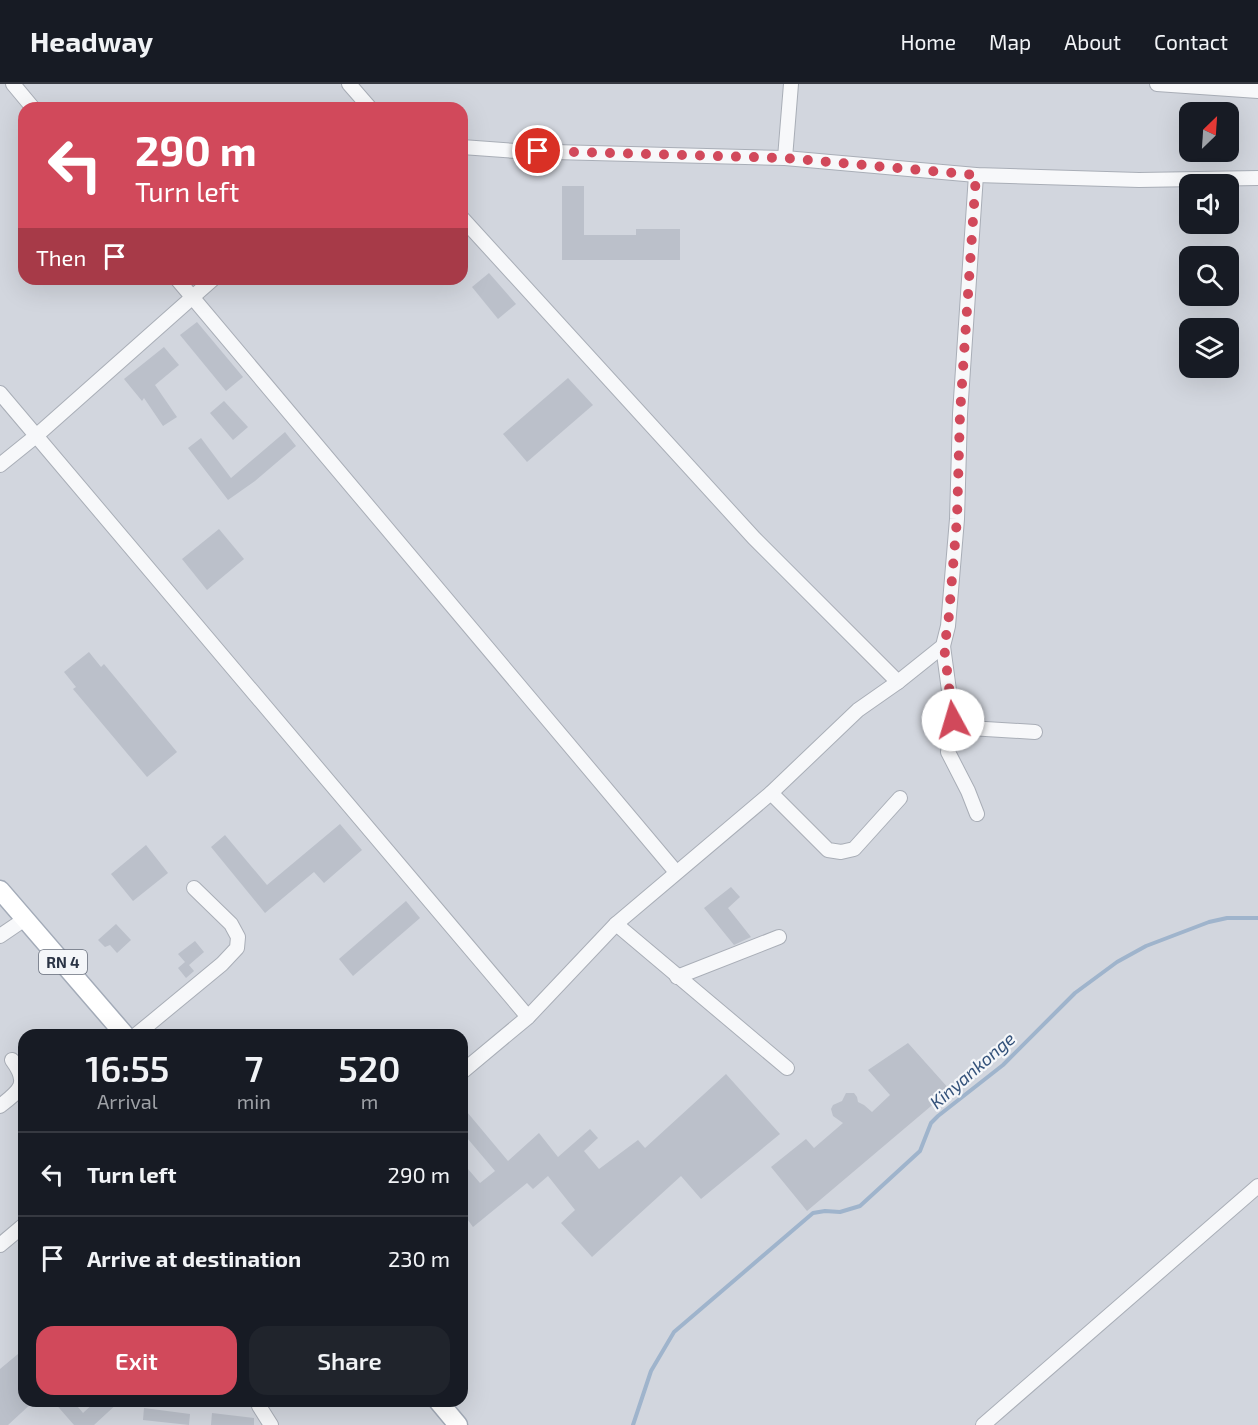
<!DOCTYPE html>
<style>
:root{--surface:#171b24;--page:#20242c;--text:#f1f3f6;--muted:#9ea1a6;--line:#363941;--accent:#d1495b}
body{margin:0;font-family:"Exo 2",sans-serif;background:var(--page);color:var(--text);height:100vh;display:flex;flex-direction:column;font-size:22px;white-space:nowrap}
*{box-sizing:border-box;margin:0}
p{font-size:20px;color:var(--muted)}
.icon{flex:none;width:33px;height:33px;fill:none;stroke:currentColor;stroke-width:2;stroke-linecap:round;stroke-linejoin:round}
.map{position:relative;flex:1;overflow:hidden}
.panel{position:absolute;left:18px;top:945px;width:450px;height:378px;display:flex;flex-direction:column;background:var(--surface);border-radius:18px;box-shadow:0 6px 24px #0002}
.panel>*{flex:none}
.banner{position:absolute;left:18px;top:18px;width:450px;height:183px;border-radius:18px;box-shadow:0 6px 24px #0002;background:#d1495b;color:#fff;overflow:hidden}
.needle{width:39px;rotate:25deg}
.buttons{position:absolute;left:1179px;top:18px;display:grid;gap:12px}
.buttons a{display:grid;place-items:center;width:60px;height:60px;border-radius:12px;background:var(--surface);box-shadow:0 6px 24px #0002;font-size:30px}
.pin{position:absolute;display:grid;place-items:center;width:51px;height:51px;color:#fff;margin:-26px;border:3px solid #fff;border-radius:50%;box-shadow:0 2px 6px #0007}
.me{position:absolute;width:66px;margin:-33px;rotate:354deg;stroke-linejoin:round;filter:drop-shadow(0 0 4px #0008)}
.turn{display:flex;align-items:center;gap:21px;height:126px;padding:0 18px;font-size:27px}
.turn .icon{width:78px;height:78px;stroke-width:2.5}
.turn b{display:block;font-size:42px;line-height:51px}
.then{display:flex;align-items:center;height:57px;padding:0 18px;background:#0003;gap:12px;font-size:22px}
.eta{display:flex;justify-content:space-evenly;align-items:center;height:102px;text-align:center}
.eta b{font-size:36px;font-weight:600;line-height:42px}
.primary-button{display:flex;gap:12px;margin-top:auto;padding:12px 18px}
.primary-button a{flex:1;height:69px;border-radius:18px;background:var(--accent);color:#fff;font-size:24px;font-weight:600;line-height:69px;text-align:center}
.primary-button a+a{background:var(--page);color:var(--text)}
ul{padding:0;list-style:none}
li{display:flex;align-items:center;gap:18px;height:84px;padding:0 18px;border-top:2px solid var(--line)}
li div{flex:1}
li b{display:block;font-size:22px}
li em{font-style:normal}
header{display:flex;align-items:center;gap:36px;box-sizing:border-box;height:84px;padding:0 30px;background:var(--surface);border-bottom:2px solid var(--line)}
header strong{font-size:28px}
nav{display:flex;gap:33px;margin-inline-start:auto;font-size:21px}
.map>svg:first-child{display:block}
.built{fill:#d2d6de;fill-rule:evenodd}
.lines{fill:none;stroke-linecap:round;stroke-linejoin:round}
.stream{stroke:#9fb4cc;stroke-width:4}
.building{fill:#bbc0ca}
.minor-casing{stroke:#a9aeb7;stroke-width:16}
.major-casing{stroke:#a3abb8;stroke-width:21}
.minor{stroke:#f7f8fa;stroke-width:14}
.major{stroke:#fff;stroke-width:18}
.route{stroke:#d1495b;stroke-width:10;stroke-dasharray:0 18}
.labels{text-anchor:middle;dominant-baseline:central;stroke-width:4.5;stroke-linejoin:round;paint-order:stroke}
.shield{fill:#f4f6f9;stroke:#676e7b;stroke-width:1.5}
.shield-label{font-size:15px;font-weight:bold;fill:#2b3445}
.water-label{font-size:18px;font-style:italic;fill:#34527a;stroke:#f4f6f9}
</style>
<header>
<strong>Headway</strong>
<nav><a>Home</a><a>Map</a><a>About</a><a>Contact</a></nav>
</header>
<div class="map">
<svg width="1258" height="1341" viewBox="0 0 1258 1341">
<rect width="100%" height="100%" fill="#e4e7ec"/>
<path class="built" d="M0,0h1258v1341h-1258zM24,24h438v171h-438zM1190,28h38v40h-38zM1190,100h38v40h-38zM1190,172h38v40h-38zM1190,244h38v40h-38zM24,951h438v366h-438z"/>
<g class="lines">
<path class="stream" d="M633,1341l18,-54 23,-39 139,-119 12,-2 15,1 20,-6 60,-55 11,-28 7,-7 65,-51 72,-72 42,-31 29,-16 63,-24 18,-4h31"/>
</g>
<g class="building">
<path d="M562,102h22v49h52v-6h44v31h-118z"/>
<path d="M489,189l27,31 -18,15 -26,-32z"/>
<path d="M197,238l46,55 -17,14 -46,-56z"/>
<path d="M164,263l15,18 -24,20 22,32 -14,9 -19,-28 -2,3 -18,-22z"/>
<path d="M568,294l25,27 -66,57 -24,-28z"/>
<path d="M224,317l24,26 -15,13 -23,-27z"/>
<path d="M285,348l11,14 -41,35 -27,19 -40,-52 13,-10 30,40z"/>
<path d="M219,445l25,30 -37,31 -25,-31z"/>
<path d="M89,568l12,15 3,-3 73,88 -30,25 -74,-88 3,-2 -12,-15z"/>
<path d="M340,740l22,26 -38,33 -10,-11 -49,41 -54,-66 14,-12 42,50z"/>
<path d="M146,761l22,28 -35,28 -22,-27z"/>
<path d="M731,803l9,10 -12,11 23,29 -17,8 -30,-37z"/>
<path d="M406,817l14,17 -67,58 -14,-17z"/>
<path d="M116,840l15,16 -14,13 -7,-8 -5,2 -7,-7z"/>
<path d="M195,857l9,11 -15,13 5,6 -8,7 -8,-10 7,-6 -7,-8z"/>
<path d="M908,959l42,47 -143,121 -36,-44 35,-28 8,9 29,-25 -10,-7 -2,-7 2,-4 9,-4 4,-8h8l3,4 1,5 6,3 8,7 18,-17 -22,-25z"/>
<path d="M726,990l54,60 -79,65 -20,-23 -89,81 -31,-34 14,-13 -27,-34 -15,13 -6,-6 -54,44 -11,-15v-50l18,21 15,-12 -33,-39v-26l46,55 31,-28 19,24 32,-28 8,9 -14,13 15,18 39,-29 7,8z"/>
<path d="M24,1265v52h10l-26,24h-8v-56z"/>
<path d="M53,1317h20l10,12 13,-12h24l-26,24h-20z"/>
<path d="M144,1324l46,6 -1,11 -46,-5z"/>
<path d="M212,1329l42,5v7h-43z"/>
</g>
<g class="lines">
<g class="minor-casing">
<g id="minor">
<path d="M13,0l20,24"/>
<path d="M349,0l21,24"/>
<path d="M1157,0l101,7"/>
<path d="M462,63l54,4 269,7 191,17 163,5 119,-2"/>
<path d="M785,74l6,-74"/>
<path d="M462,134l292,320 144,144"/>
<path d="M177,195l499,593"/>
<path d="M0,309l528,624"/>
<path d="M0,381l36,-29 177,-157"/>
<path d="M943,562l10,74 -5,32 20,39 9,23"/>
<path d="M953,643l82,5"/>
<path d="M771,709l57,57 13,2 13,-3 46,-51"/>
<path d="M616,840l171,144"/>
<path d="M0,852l25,-17"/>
<path d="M677,893l102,-40"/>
<path d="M136,951l86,-71 15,-16 1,-11 -7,-13 -37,-36"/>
<path d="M462,988l66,-55 88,-93 155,-131 87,-83 40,-28 45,-36 5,-20 9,-107 3,-105 16,-239"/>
<path d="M0,1022c21,-16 29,-23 12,-46"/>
<path d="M0,1161l24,-20"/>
<path d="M259,1317v5l12,19"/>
<path d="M983,1341l275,-239"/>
</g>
</g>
<g class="major-casing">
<g id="major">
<path d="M0,806l125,145"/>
<path d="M438,1317l20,24"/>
</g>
</g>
<use href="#minor" class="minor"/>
<use href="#major" class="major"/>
</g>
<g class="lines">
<path class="route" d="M538,67l247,7 191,17 -16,239 -3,105 -9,107 -4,20 9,74"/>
</g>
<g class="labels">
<rect class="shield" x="39" y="866" width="48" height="24" rx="4.5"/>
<g class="shield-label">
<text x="63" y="878">RN 4</text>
</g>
<g class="water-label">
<text transform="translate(972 986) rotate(-41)">Kinyankonge</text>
</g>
</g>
</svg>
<div class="buttons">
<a><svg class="needle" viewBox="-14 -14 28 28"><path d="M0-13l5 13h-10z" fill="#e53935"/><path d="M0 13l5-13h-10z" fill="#9ea1a6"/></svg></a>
<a><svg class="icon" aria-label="sound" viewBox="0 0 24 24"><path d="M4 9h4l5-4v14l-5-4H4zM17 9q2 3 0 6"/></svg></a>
<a><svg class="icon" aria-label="search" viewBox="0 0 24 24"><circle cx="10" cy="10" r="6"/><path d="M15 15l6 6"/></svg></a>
<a><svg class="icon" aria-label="layers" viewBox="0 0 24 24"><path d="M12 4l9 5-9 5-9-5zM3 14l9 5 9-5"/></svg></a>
</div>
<div class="pin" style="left:538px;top:67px;background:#d93025"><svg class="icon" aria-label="arrive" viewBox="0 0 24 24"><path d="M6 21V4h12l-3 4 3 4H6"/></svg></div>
<svg class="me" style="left:953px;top:636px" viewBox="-20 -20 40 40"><circle r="19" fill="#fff"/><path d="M0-13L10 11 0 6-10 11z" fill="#d1495b"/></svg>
<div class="banner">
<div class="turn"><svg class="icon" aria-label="left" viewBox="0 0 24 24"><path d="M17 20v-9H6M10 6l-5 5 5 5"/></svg><div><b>290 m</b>Turn left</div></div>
<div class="then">Then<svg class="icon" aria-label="arrive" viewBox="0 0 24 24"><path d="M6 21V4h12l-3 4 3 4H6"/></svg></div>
</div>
<section class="panel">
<div class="eta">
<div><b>16:55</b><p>Arrival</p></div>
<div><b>7</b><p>min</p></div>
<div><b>520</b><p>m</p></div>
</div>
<ul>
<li><svg class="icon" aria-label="left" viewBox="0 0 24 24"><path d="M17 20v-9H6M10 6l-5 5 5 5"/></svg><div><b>Turn left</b></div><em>290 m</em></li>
<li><svg class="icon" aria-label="arrive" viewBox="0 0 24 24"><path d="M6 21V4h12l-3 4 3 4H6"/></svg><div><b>Arrive at destination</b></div><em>230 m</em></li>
</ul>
<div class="primary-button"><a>Exit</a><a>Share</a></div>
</section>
</div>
